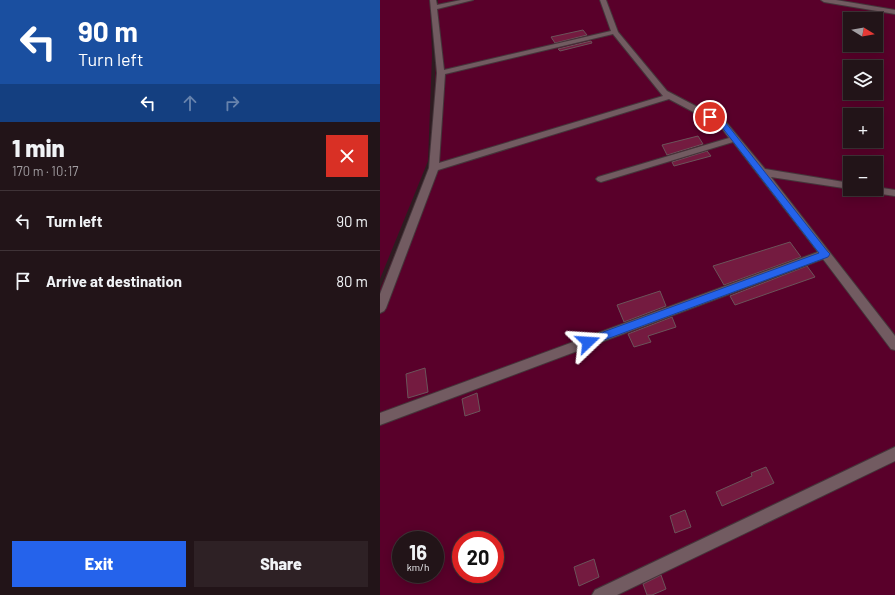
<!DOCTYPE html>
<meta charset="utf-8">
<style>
:root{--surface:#221418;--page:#2e2125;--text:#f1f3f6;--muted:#a29ea2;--line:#3f3337;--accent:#2563eb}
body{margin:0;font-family:Barlow,sans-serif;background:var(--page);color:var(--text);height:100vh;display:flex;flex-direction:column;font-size:15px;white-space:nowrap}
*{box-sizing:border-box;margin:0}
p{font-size:13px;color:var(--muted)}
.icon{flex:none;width:22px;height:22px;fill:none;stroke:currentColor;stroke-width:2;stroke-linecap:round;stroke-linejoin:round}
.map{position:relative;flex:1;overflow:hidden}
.side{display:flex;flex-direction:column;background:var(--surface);width:380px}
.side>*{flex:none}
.top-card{background:#1a4fa0;color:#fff;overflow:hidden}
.needle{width:26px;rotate:101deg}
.tools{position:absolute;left:463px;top:12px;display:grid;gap:8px}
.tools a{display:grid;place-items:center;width:40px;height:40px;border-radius:0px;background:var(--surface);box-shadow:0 2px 10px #0003,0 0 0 1px var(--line);font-size:20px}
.speed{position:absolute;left:12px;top:531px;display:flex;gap:8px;font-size:20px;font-weight:700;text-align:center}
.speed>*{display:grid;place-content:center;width:52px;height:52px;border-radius:50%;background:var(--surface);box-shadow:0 2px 10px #0003,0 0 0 1px var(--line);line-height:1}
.speed small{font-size:10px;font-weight:400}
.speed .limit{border:6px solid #d22;background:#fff;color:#111}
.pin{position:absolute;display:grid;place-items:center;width:34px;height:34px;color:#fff;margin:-17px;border:2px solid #fff;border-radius:50%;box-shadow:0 1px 4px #0007}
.me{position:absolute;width:44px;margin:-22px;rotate:70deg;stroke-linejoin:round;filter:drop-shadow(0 0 3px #0008)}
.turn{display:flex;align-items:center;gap:14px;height:84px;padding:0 12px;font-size:18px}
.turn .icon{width:52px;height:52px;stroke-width:2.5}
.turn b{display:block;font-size:28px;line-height:34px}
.lanes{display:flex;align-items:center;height:38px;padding:0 12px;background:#0003;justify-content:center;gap:20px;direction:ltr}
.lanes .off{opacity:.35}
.round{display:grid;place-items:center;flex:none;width:42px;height:42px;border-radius:0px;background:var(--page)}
.headline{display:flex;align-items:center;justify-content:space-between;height:68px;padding:0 12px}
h1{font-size:24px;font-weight:800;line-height:30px}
.action{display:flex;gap:8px;margin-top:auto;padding:8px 12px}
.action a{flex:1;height:46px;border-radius:0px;background:var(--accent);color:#fff;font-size:16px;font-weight:800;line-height:46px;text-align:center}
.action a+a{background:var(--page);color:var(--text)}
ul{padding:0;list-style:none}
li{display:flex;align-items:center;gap:12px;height:60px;padding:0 12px;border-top:1px solid var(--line)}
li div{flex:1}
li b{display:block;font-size:15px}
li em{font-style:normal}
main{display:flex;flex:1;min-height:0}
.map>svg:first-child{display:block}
.green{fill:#59002a;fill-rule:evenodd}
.building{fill:#741b40;stroke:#6b545a}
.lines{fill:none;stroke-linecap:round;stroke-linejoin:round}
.lane-casing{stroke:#45363b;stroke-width:2}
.lane{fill:#725b61;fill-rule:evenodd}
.route{fill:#2563eb;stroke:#184099}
</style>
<main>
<section class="side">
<div class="top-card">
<div class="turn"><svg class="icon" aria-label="left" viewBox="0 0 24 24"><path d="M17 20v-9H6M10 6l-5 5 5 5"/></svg><div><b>90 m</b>Turn left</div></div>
<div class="lanes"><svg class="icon" aria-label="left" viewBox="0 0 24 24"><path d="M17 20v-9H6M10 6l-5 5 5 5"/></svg><svg class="icon off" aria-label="ahead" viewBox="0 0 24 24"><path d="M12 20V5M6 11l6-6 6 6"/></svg><svg class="icon off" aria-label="right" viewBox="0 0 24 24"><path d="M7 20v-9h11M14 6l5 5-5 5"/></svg></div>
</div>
<div class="headline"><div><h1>1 min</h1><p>170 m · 10:17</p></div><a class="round" style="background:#d93025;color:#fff"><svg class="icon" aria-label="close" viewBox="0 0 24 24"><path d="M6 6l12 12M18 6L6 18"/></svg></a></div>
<ul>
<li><svg class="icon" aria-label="left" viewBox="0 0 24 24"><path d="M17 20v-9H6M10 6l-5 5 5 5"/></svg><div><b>Turn left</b></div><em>90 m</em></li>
<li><svg class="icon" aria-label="arrive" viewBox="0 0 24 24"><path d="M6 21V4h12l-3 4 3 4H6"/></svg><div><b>Arrive at destination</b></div><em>80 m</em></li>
</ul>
<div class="action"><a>Exit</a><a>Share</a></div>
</section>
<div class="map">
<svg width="515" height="595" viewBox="0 0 515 595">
<rect width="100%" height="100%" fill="#2d1b20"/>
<g class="green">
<path d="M0,0h50l2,55 -4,106 -48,118z"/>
<path d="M58,0h457v595h-515v-306l52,-124zM470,19h26v26h-26zM470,67h26v26h-26zM470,115h26v26h-26zM470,163h26v26h-26zM21,540h34v34h-34zM81,540h34v34h-34z"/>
</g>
<g class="building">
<path d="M203,30l4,5 -32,8 -4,-6z"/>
<path d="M211,41l1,2 -32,8 -2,-2z"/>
<path d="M318,136l5,8 -36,11 -5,-10z"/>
<path d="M327,151l4,5 -37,10 -2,-4z"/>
<path d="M410,242l11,15 -77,28 -11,-19z"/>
<path d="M427,266l8,11 -80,28 -5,-9z"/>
<path d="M280,291l6,15 -42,16 -7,-17z"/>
<path d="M292,317l4,10 -28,9 3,6 -17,5 -6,-13z"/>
<path d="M45,368l3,24 -20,6 -2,-24z"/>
<path d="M97,393l3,18 -15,5 -3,-17z"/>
<path d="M386,467l8,16 -52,23 -6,-14 36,-16 -1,-3z"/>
<path d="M305,510l6,17 -16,6 -5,-17z"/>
<path d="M214,559l5,18 -20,9 -5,-19z"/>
<path d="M281,575l5,14 -14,6h-5l-4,-11z"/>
</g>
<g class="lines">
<g class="lane-casing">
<g id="lane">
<path d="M50,0h6l1,5 24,-5h12l-36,9 7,61 167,-39 -11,-31h6l12,32 49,59 59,31 39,47 85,14 1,6h-1l-79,-12 124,159v14l-4,-1 -68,-90 -443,166v-12l438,-161 -85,-110 -132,40 -3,-1 -2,-2 2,-2 131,-39 -9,-12 -51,-27 -231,71 -52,138 -2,3 -4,2v-19l49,-126 8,-95zM233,34l50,62 -224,67 6,-89z"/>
<path d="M441,0h15l59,10v4l-71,-12z"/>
<path d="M496,187l19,3v6l-27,-4 -5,-3h13z"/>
<path d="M515,447v14l-278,134h-25l3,-5z"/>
</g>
</g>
<use href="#lane" class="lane"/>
</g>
<path class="route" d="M330,115l16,8 102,129 2,2 -2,3 -240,89 -4,-1 -1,-3 1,-3 235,-86 -98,-127 -14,-7 -1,-2z"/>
</svg>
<div class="tools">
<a><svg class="needle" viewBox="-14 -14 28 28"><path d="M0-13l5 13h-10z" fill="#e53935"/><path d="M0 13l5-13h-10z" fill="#a29ea2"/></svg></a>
<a><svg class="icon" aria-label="layers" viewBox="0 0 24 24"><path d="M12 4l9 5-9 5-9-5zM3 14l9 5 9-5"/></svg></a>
<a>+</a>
<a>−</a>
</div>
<div class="speed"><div>16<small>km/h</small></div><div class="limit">20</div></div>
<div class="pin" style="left:330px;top:117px;background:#d93025"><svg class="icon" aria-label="arrive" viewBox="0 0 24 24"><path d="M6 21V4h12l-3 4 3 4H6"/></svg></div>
<svg class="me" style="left:208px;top:342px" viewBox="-20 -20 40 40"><path d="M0-17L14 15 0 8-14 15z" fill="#2563eb" stroke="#fff" stroke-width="4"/></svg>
</div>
</main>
